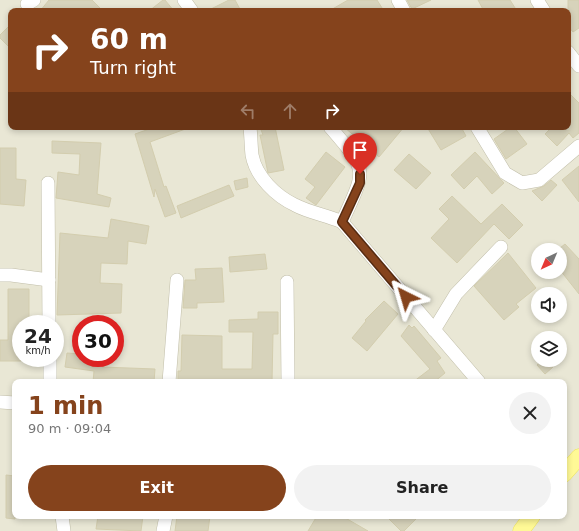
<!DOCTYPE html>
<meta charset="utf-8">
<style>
:root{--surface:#fff;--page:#f2f2f2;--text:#222;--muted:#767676;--accent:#85431c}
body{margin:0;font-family:"DejaVu Sans",sans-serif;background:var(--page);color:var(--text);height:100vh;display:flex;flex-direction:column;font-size:15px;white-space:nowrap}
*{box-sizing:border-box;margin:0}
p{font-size:13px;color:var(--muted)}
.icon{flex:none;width:22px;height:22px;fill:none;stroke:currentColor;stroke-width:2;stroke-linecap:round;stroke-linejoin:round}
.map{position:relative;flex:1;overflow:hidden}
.panel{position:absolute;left:12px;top:379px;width:555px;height:140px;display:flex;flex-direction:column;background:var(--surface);border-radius:8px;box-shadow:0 2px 6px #0003}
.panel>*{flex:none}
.hud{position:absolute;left:8px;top:8px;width:563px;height:122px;border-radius:8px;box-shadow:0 2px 6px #0003;background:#85431c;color:#fff;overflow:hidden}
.needle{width:26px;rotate:224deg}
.controls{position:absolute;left:531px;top:243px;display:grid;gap:8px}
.controls a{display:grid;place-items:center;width:36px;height:36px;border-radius:50%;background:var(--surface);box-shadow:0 2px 6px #0003;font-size:20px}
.speed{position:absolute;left:12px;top:315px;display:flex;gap:8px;font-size:20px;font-weight:700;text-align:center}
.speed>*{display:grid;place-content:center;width:52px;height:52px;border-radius:50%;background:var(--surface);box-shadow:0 2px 6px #0003;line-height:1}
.speed small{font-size:10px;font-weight:400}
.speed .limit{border:6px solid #d22;background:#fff;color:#111}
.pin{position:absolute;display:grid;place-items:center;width:34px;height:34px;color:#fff;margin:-41px -17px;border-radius:50% 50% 50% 0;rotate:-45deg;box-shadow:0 0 4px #0007}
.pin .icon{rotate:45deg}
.me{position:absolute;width:44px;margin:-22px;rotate:320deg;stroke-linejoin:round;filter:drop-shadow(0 0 3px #0008)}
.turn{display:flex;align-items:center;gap:14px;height:84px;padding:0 16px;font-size:18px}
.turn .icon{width:52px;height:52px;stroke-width:2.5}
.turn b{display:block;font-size:28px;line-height:34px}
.lanes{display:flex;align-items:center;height:38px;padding:0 16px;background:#0003;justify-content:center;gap:20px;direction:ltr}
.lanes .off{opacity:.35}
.round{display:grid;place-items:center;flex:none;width:42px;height:42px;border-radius:21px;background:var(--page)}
.summary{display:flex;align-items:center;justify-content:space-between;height:68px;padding:0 16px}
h1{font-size:24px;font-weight:700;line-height:30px;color:var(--accent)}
.cta{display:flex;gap:8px;margin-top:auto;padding:8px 16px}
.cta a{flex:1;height:46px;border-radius:24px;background:var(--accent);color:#fff;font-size:16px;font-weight:700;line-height:46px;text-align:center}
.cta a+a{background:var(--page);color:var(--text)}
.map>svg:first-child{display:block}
.residential{fill:#e9e7d5;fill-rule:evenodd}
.building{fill:#d7d3bb;stroke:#d3cdae}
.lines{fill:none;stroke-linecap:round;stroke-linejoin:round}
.minor-casing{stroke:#c1bea9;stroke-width:14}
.major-casing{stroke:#ede25c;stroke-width:17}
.minor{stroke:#fff;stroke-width:13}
.major{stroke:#fff996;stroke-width:16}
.route-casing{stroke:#562c12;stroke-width:10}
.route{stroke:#85431c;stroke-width:7}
</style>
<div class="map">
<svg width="579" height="531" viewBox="0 0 579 531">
<rect width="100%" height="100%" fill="#f5f4e7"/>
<path class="residential" d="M0,0h579v531h-579zM11,11h557v116h-557zM538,250h22v22h-22zM538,294h22v22h-22zM21,324h34v34h-34zM81,324h34v34h-34zM538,338h22v22h-22zM15,382h549v134h-549z"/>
<g class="building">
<path d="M49,0h43l11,11h-63z"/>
<path d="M163,0h2l9,11h-25z"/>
<path d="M229,0h6l6,11h-34z"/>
<path d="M348,0h29l7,11h-55z"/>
<path d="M407,0h24l-19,9z"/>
<path d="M478,0h32l7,11h-33z"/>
<path d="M568,0h11v28l-6,4 -5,-6z"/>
<path d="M11,24v25l-11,-11v-3z"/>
<path d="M568,92l11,11v30l-6,5 -4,-5 -12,13 -12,-12 7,-7h16z"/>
<path d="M155,127l33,1 -38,14 14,45 2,-1 10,27 -11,4 -10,-28 -1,8 -19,-63z"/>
<path d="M260,127h15l9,43 -16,3 -8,-38h3z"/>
<path d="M344,127h60l-25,30z"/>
<path d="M427,127h34l5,9 -25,14z"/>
<path d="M511,127h3l13,17 -21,15 -12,-20z"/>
<path d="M52,141l49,2 -4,51 14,4 -2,9 -53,-9 2,-26 21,3 1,-21 -28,-1z"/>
<path d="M0,148h16v31l10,1 -2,26 -24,-2z"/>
<path d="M326,152l19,15 -29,38 -10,-7 9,-11 -10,-8z"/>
<path d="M475,152l29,31 -12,11 -15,-18 -13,13 -13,-14z"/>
<path d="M409,154l22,19 -15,16 -22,-19z"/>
<path d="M579,166v36l-17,-22z"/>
<path d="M247,178l1,9 -12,3 -2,-9z"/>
<path d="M551,180l6,5 -15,16 -10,-10 12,-5z"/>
<path d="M229,185l5,11 -53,22 -4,-12z"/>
<path d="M452,196l29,28 21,-20 21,21 -14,14 -15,-15 -37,39 -26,-25 18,-19 -10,-10z"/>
<path d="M111,219l38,7 -3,18 -18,-3 -1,23 -26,-1 -1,20 22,1 -1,29 -64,2 3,-82 48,5z"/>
<path d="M565,244l14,15v35l-19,-24v-22z"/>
<path d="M508,253l28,35 -20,16 3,3 -15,13 -30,-34z"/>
<path d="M265,254l2,15 -37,3 -1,-15z"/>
<path d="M222,268l2,34 -27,1v5h-14l2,-28h11l-1,-11z"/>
<path d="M8,289h21v35h-8v37h-21v-21h8z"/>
<path d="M384,301l14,13 -31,37 -15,-13 14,-17 -1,-1z"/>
<path d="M258,312h20v22h-5l-1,48h-94v-11h3l1,-36 40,1v33h30l1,-37h-24v-12l29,-1z"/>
<path d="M409,325l3,3 2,-2 27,32 -4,3 8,12 -11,9h-21l17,-13 -29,-33z"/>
<path d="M67,353l14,1v4h23l-2,9 53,2 -1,13h-61l1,-11 -29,-4z"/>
<path d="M542,360h5l6,7 -8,7 -8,-9z"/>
<path d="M6,475l9,1v43l-9,-1z"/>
<path d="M98,516h45l-2,15 -45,-2z"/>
<path d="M177,516h33l-2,15h-33z"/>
<path d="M317,516h25l26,15h-60z"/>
<path d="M386,516h33l-15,15h-3z"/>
</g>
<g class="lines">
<g class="minor-casing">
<g id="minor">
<path d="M184,0l8,11"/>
<path d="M398,0l6,11"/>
<path d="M537,0l7,11"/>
<path d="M27,4l7,-4"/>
<path d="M568,52l11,14"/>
<path d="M250,127c1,9 1,19 2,28 4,22 24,41 43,50 15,8 32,10 47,17l137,160"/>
<path d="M330,127c39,45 36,42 12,95"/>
<path d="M477,127l28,46 17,10 17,-3 40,-34"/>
<path d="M48,183l1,141"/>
<path d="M0,275h11l38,5"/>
<path d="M287,282l1,100"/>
<path d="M434,330l22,-36 45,-47"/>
<path d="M50,358v24"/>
<path d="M169,382l8,-102"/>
<path d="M0,402l15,1"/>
<path d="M62,516l2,15"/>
<path d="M163,531l3,-15"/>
</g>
</g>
<g class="major-casing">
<g id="major">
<path d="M564,474l15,-17"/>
<path d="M521,531l11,-15"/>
</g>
</g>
<use href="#minor" class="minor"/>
<use href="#major" class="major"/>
</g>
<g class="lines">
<g class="route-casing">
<path id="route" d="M360,174v9l-18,39 64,75"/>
</g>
<use href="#route" class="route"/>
</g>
</svg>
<div class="controls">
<a><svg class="needle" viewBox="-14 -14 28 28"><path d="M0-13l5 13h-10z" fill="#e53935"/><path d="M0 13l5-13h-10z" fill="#767676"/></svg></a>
<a><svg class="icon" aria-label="sound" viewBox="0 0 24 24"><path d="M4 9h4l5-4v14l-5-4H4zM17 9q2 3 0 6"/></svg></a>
<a><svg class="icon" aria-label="layers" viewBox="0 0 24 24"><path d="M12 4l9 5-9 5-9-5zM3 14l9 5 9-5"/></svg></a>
</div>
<div class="speed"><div>24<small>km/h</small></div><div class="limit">30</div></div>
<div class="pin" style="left:360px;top:174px;background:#d93025"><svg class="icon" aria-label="arrive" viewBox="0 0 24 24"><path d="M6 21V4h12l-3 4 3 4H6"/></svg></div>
<svg class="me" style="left:406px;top:297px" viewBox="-20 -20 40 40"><path d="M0-17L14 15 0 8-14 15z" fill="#85431c" stroke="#fff" stroke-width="4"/></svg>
<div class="hud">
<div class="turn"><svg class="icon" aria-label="right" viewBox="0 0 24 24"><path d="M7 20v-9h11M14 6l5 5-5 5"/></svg><div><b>60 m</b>Turn right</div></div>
<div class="lanes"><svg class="icon off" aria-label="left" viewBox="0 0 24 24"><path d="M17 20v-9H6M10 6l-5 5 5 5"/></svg><svg class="icon off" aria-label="ahead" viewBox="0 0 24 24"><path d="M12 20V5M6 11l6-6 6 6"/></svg><svg class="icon" aria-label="right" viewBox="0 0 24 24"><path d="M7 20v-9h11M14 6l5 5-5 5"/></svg></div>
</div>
<section class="panel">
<div class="summary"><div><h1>1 min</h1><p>90 m · 09:04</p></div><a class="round"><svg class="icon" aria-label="close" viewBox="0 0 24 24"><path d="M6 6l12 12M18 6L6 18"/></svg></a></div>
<div class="cta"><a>Exit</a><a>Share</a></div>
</section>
</div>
